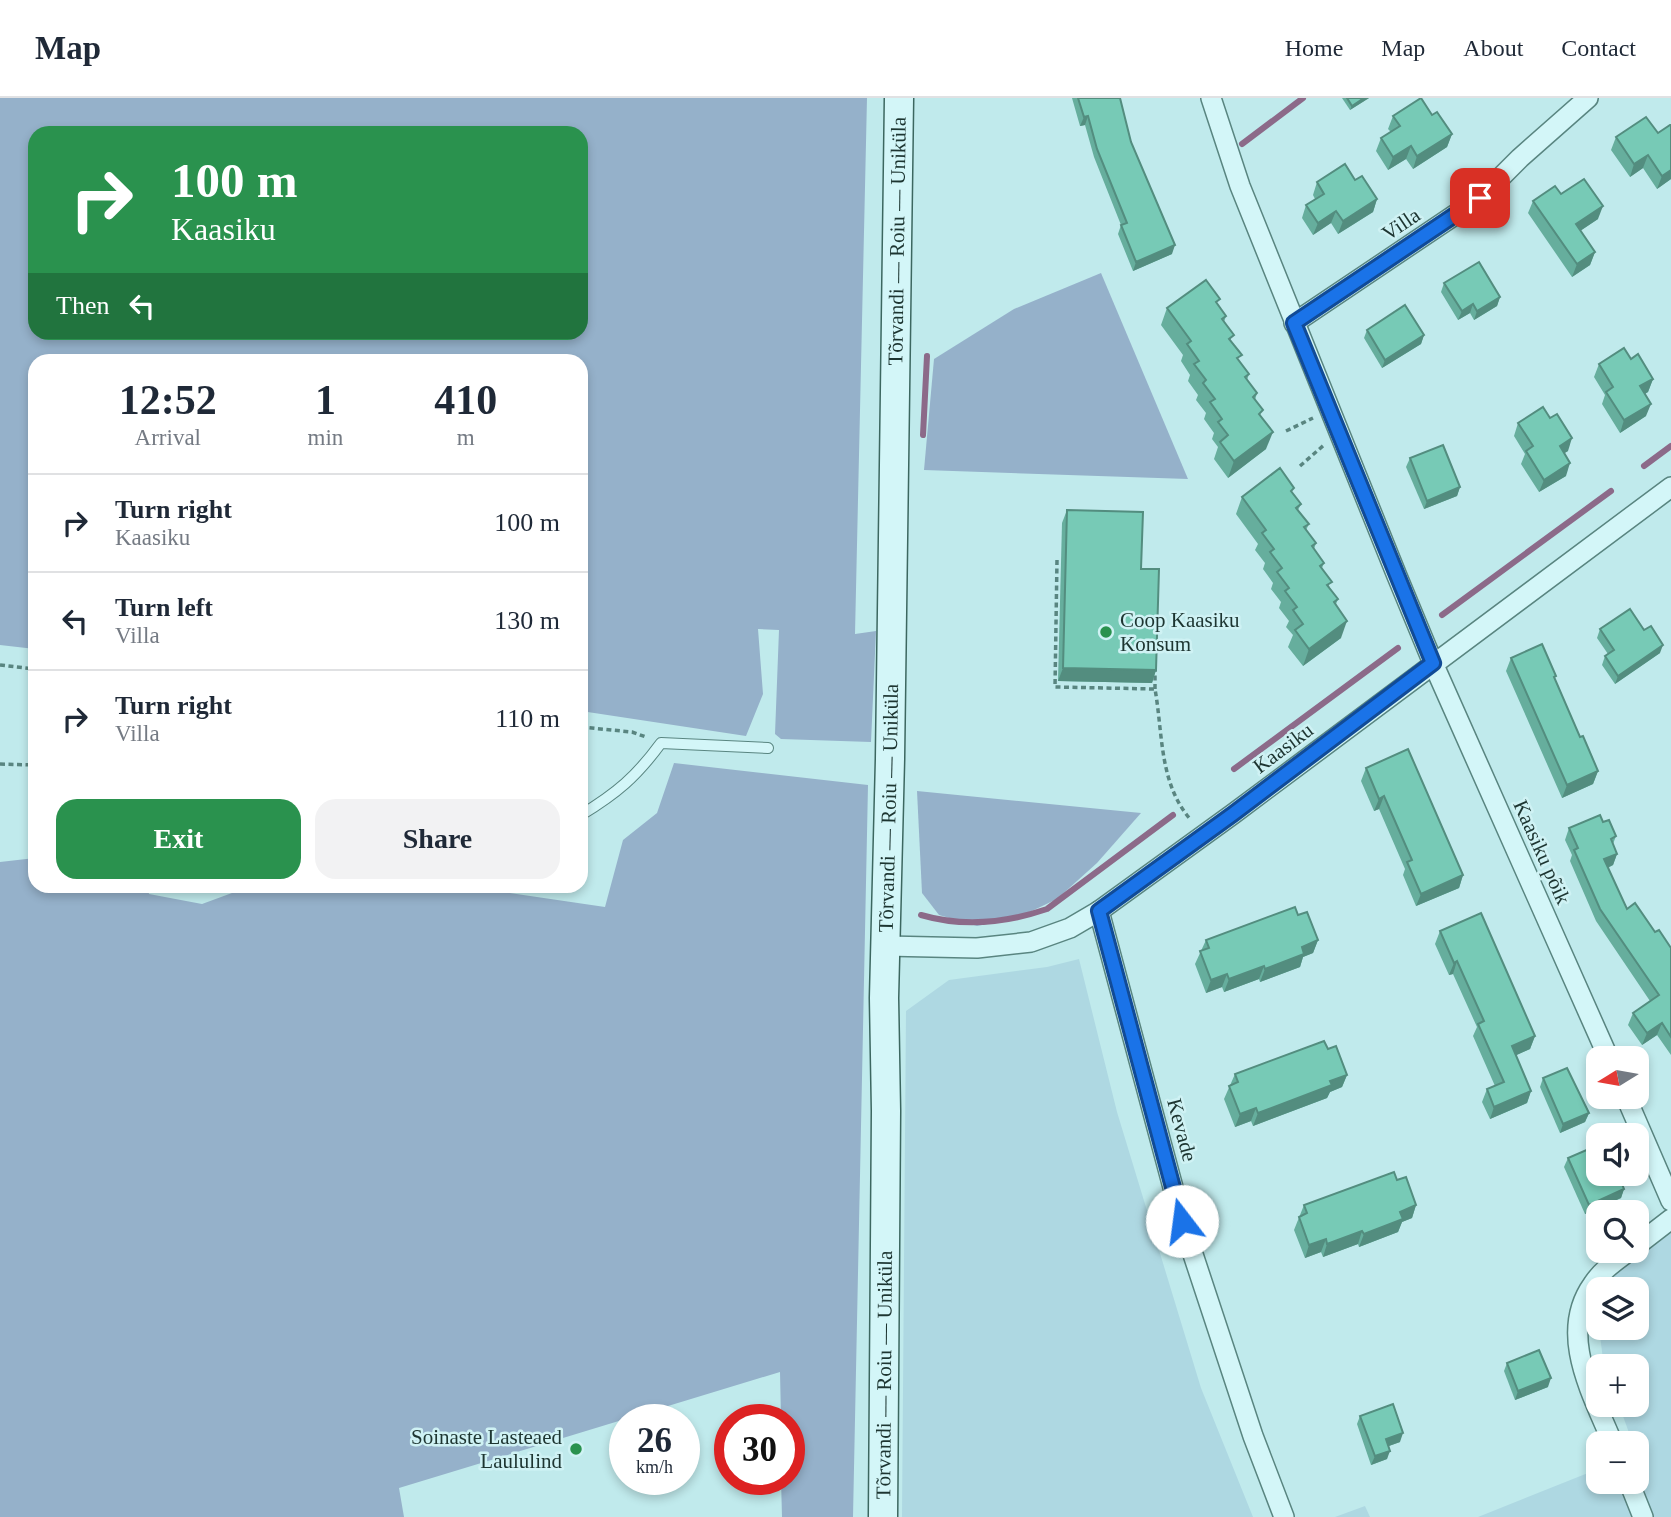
<!DOCTYPE html>
<meta charset="utf-8">
<style>
:root{--surface:#fff;--page:#f2f2f3;--text:#1f2937;--muted:#747a83;--line:#e0e1e3;--accent:#2a924e}
body{margin:0;font-family:"Times New Roman",serif;background:var(--page);color:var(--text);height:100vh;display:flex;flex-direction:column;font-size:26px;white-space:nowrap}
*{box-sizing:border-box;margin:0}
p{font-size:23px;color:var(--muted)}
.icon{flex:none;width:38px;height:38px;fill:none;stroke:currentColor;stroke-width:2;stroke-linecap:round;stroke-linejoin:round}
.map{position:relative;flex:1;overflow:hidden}
.panel{position:absolute;left:28px;top:256px;width:560px;height:539px;display:flex;flex-direction:column;background:var(--surface);border-radius:21px;box-shadow:0 4px 10px #0003}
.panel>*{flex:none}
.guide{position:absolute;left:28px;top:28px;width:560px;height:214px;border-radius:21px;box-shadow:0 4px 10px #0003;background:#2a924e;color:#fff;overflow:hidden}
.needle{width:46px;rotate:259deg}
.buttons{position:absolute;left:1586px;top:948px;display:grid;gap:14px}
.buttons a{display:grid;place-items:center;width:63px;height:63px;border-radius:14px;background:var(--surface);box-shadow:0 4px 10px #0003;font-size:35px}
.speed{position:absolute;left:609px;top:1306px;display:flex;gap:14px;font-size:35px;font-weight:700;text-align:center}
.speed>*{display:grid;place-content:center;width:91px;height:91px;border-radius:50%;background:var(--surface);box-shadow:0 4px 10px #0003;line-height:1}
.speed small{font-size:18px;font-weight:400}
.speed .limit{border:10px solid #d22;background:#fff;color:#111}
.pin{position:absolute;display:grid;place-items:center;width:60px;height:60px;color:#fff;margin:-30px;border-radius:14px;box-shadow:0 4px 10px #0006}
.me{position:absolute;width:77px;margin:-38px;rotate:345deg;stroke-linejoin:round;filter:drop-shadow(0 0 5px #0008)}
.turn{display:flex;align-items:center;gap:24px;height:147px;padding:0 28px;font-size:32px}
.turn .icon{width:91px;height:91px;stroke-width:2.5}
.turn b{display:block;font-size:49px;line-height:60px}
.then{display:flex;align-items:center;height:66px;padding:0 28px;background:#0003;gap:14px;font-size:26px}
.eta{display:flex;justify-content:space-evenly;align-items:center;height:119px;text-align:center}
.eta b{font-size:42px;font-weight:600;line-height:49px}
.primary-button{display:flex;gap:14px;margin-top:auto;padding:14px 28px}
.primary-button a{flex:1;height:80px;border-radius:21px;background:var(--accent);color:#fff;font-size:28px;font-weight:600;line-height:80px;text-align:center}
.primary-button a+a{background:var(--page);color:var(--text)}
ul{padding:0;list-style:none}
li{display:flex;align-items:center;gap:21px;height:98px;padding:0 28px;border-top:2px solid var(--line)}
li div{flex:1}
li b{display:block;font-size:26px}
li em{font-style:normal}
header{display:flex;align-items:center;gap:42px;box-sizing:border-box;height:98px;padding:0 35px;background:var(--surface);border-bottom:2px solid var(--line)}
header strong{font-size:33px}
nav{display:flex;gap:38px;margin-inline-start:auto;font-size:24px}
.map>svg:first-child{display:block}
.farmland{fill:#aed8e2}
.green{fill:#95b1ca;fill-rule:evenodd}
.lines{fill:none;stroke-linecap:round;stroke-linejoin:round}
.stream{stroke:#8c6a89;stroke-width:6}
.lane-casing{stroke:#598580;stroke-width:12}
.street-casing{stroke:#598580;stroke-width:22}
.secondary-casing{stroke:#3c6760;stroke-width:31}
.path{stroke:#598580;stroke-width:3.5;stroke-dasharray:5 3.5;stroke-linecap:butt}
.lane{stroke:#d3f6f8;stroke-width:10}
.street{stroke:#d3f6f8;stroke-width:19}
.secondary{stroke:#d3f6f8;stroke-width:28}
.wall{fill:#66ae9d}
.shaded-wall{fill:#538d7f}
.building{fill:#77cab6;stroke:#538d7f;stroke-width:2}
.route-casing{stroke:#114b97;stroke-width:18}
.route{stroke:#1a73e8;stroke-width:12}
.poi-dot{fill:#2a924e;stroke:#cff2f4;stroke-width:2.5}
.labels{text-anchor:middle;dominant-baseline:central;stroke-width:5;stroke-linejoin:round;paint-order:stroke}
.street-label{font-size:21px;fill:#1d3531;stroke:#cff2f4}
.poi-label{font-size:21px;fill:#1d3531;stroke:#cff2f4;text-anchor:start}
</style>
<header>
<strong>Map</strong>
<nav><a>Home</a><a>Map</a><a>About</a><a>Contact</a></nav>
</header>
<div class="map">
<svg width="1671" height="1419" viewBox="0 0 1671 1419">
<rect width="100%" height="100%" fill="#c0eaec"/>
<g class="farmland">
<path d="M1079,861l38,153 84,276 52,129h-351l4,-506 43,-31 98,-13z"/>
<path d="M1671,1135v284h-193l120,-48v13h38v-38h-3l-14,-39h17v-38h-32l-5,-39h37v-38h-30l5,-13z"/>
<path d="M1365,1408l5,11h-35z"/>
</g>
<g class="green">
<path d="M0,0h867l-12,536 21,-3 -5,111 -90,-3 -6,-5 4,-104 -21,-1 5,65 -17,42 -165,-25v-351h-546v289l-35,-4zM581,35v199h-546v-199z"/>
<path d="M1101,175l87,206 -264,-9 10,-111 80,-50z"/>
<path d="M674,665l194,22 -15,732h-71l-1,-38h8v-60h-8l-1,-47 -381,116 5,29h-404v-655l35,-4v28h112l2,8 53,10 49,-18 218,1 136,20 18,-67 34,-27z"/>
<path d="M917,693l224,22 -44,50 -40,36 -40,19 -40,8 -38,-11 -17,-22z"/>
</g>
<g class="lines">
<g class="stream">
<path d="M1242,46l61,-46"/>
<path d="M923,337l4,-79"/>
<path d="M1644,368l27,-20"/>
<path d="M1442,517l169,-124"/>
<path d="M1234,671l164,-121"/>
<path d="M921,817c41,12 85,8 126,-6l126,-94"/>
</g>
<g class="lane-casing">
<path id="lane" d="M581,717c36,-22 55,-38 80,-72l107,5"/>
</g>
<g class="street-casing">
<g id="street">
<path d="M1211,0l29,88 157,390 36,87 176,396"/>
<path d="M1294,225l186,-125 40,-40 68,-60"/>
<path d="M1099,813l83,310 71,215 31,81"/>
<path d="M886,848l91,2 54,-6 39,-14 29,-17 134,-97 438,-327"/>
<path d="M1626,999l45,104"/>
<path d="M1636,1148l35,-27"/>
<path d="M1613,1346c-20,-49 -56,-110 -20,-160 9,-14 23,-23 36,-33"/>
<path d="M1629,1384l14,35"/>
</g>
</g>
<g class="secondary-casing">
<g id="secondary">
<path id="s1" d="M883,1419l3,-406 -2,-113 6,-239 9,-661"/>
</g>
</g>
<g class="path">
<path d="M1286,333l27,-13"/>
<path d="M1300,368l24,-21"/>
<path d="M1057,462l-2,127 100,2c8,45 4,95 36,131"/>
<path d="M0,567l35,4"/>
<path d="M1155,591v-19"/>
<path d="M581,629l51,5 14,5"/>
<path d="M0,666l35,1"/>
</g>
<use href="#lane" class="lane"/>
<use href="#street" class="street"/>
<use href="#secondary" class="secondary"/>
</g>
<g class="wall">
<path d="M1072,0h48l11,44 41,112 -39,17 -15,-37 3,-9 -27,-68 -9,-32 -5,1z"/>
<path d="M1342,0h27l-19,12z"/>
<path d="M1432,17l20,19 -5,13 -34,22 -7,-10 -18,11 -12,-19 5,-13 10,-6 -3,-3 5,-13z"/>
<path d="M1671,27v54l-14,10 -14,-21 -13,9 -19,-27 5,-13 42,-4z"/>
<path d="M1355,82l22,19 -4,13 -35,22 -7,-11 -18,12 -11,-17 4,-13 9,-6 -2,-4 4,-13z"/>
<path d="M1561,96l37,25 -18,12 15,21 -5,13 -18,12 -44,-64 5,-12z"/>
<path d="M1444,185l56,14 -3,9 -23,14 -4,-7 -12,7 -17,-28z"/>
<path d="M1218,207l8,11 -2,6 15,39 10,13 -2,6 10,13 -2,7 6,16 5,33 -38,29 -14,-19 4,-12 -6,-8 2,-6 -10,-14 2,-6 -10,-13 2,-5 -10,-14 2,-6 -9,-14 2,-6 -22,-30 6,-17z"/>
<path d="M1367,232l57,5 -3,9 -39,24 -18,-30z"/>
<path d="M1631,261l22,20 -5,13 -3,2 1,22 -26,17 -18,-29 3,-9 -11,-18 5,-13z"/>
<path d="M1518,325l50,28 -4,2 2,23 -27,16 -18,-28 4,-10 -11,-18z"/>
<path d="M1410,360l50,29 -3,9 -33,13 -18,-42z"/>
<path d="M1292,395l9,11 -3,6 11,14 -3,6 10,13 -2,6 10,14 -2,5 8,20 8,11 -2,5 5,34 -38,28 -15,-19 5,-12 -7,-8 3,-6 -10,-13 2,-6 -10,-13 2,-6 -10,-14 2,-6 -10,-13 3,-6 -22,-30 6,-17z"/>
<path d="M1067,412l74,59 15,101 -4,13 -94,-2 4,-158z"/>
<path d="M1600,531l60,24 -45,31 -13,-19 3,-9 3,-2 -11,-16z"/>
<path d="M1511,560l44,22 25,57 18,34 -5,13 -31,14 -56,-127z"/>
<path d="M1366,670l97,107 -4,13 -43,18 -13,-31 2,-6 -26,-60 -5,2 -13,-30z"/>
<path d="M1603,724l13,14 -3,8 4,10 -4,11 -5,3 19,41 28,23 16,16v107l-14,-20 -15,10 -14,-20 5,-12 17,-12 -54,-80 -26,-60 2,-6 -7,-15 4,-12z"/>
<path d="M1298,817l20,25 -5,13 -10,4 -3,10 -40,15 -1,-3 -35,13 -2,-5 -16,6 -11,-29 11,-24z"/>
<path d="M1440,833l95,105 -5,13 -14,6 15,36 -4,12 -37,16 -8,-17 5,-13 8,-3 -22,-50 4,-9 -24,-53 -4,1 -14,-31z"/>
<path d="M1328,951l19,26 -5,12 -12,5 -3,6 -74,28 -2,-5 -16,6 -11,-28 11,-25z"/>
<path d="M1543,980l46,35 -4,9 -25,11 -20,-46z"/>
<path d="M1568,1060l56,31 -3,9 -36,16 -21,-47z"/>
<path d="M1397,1082l19,25 -4,13 -10,4 -4,10 -39,15 -1,-3 -35,13 -2,-5 -16,6 -11,-28 10,-25z"/>
<path d="M1507,1265l41,24 -33,13 -11,-29z"/>
<path d="M1360,1318l40,26 -11,4 -2,13 -16,6 -14,-41z"/>
</g>
<g class="shaded-wall">
<path d="M1364,0h5l-19,12 2,-4z"/>
<path d="M1088,18l-3,9 -5,1 4,-9z"/>
<path d="M1452,36l-5,13 -34,22 4,-13z"/>
<path d="M1411,48l-5,13 -18,11 5,-13z"/>
<path d="M1648,57l-5,13 -13,9 4,-13z"/>
<path d="M1671,72v9l-14,10 5,-13z"/>
<path d="M1377,101l-4,13 -35,22 5,-13z"/>
<path d="M1603,108l-5,13 -27,18 5,-13z"/>
<path d="M1336,113l-5,12 -18,12 5,-12z"/>
<path d="M1175,147l-3,9 -39,17 3,-9z"/>
<path d="M1595,154l-5,13 -18,12 5,-13z"/>
<path d="M1500,199l-3,9 -23,14 3,-9z"/>
<path d="M1473,206l-3,9 -12,7 4,-9z"/>
<path d="M1424,237l-3,9 -39,24 3,-8z"/>
<path d="M1653,281l-5,13 -13,7 5,-13z"/>
<path d="M1651,306l-5,12 -26,17 4,-13z"/>
<path d="M1273,334l-7,17 -38,29 6,-17z"/>
<path d="M1572,340l-4,13 -13,8 5,-13z"/>
<path d="M1570,365l-4,13 -27,16 5,-12z"/>
<path d="M1460,389l-3,9 -33,13 3,-8z"/>
<path d="M1347,523l-6,17 -38,28 6,-17z"/>
<path d="M1663,547l-3,8 -45,31 3,-8z"/>
<path d="M1063,570l93,2 -4,13 -94,-2z"/>
<path d="M1598,673l-5,13 -31,14 5,-13z"/>
<path d="M1384,698l-5,13 -5,2 5,-12z"/>
<path d="M1617,756l-4,11 -13,6 4,-12z"/>
<path d="M1463,777l-4,13 -43,18 5,-12z"/>
<path d="M1318,842l-5,13 -10,4 -3,10 -40,15 5,-13 37,-22z"/>
<path d="M1457,863l-4,13 -4,1 5,-12z"/>
<path d="M1264,868l-5,13 -35,13 5,-13z"/>
<path d="M1227,876l-5,13 -16,6 5,-13z"/>
<path d="M1662,925l-5,12 -15,10 5,-12z"/>
<path d="M1535,938l-5,13 -22,10 4,-13z"/>
<path d="M1347,977l-5,12 -12,5 -3,6 -74,28 5,-13 72,-32z"/>
<path d="M1531,993l-4,12 -37,16 4,-12z"/>
<path d="M1256,1010l-5,13 -16,6 5,-13z"/>
<path d="M1589,1015l-4,9 -25,11 3,-9z"/>
<path d="M1624,1091l-3,9 -36,16 4,-9z"/>
<path d="M1416,1107l-4,13 -10,4 -4,10 -39,15 5,-13 36,-22z"/>
<path d="M1362,1133l-4,13 -35,13 4,-13z"/>
<path d="M1326,1141l-5,13 -16,6 4,-13z"/>
<path d="M1551,1280l-3,9 -33,13 3,-9z"/>
<path d="M1403,1335l-3,9 -17,6 3,-9z"/>
<path d="M1390,1353l-3,8 -16,6 4,-9z"/>
</g>
<g class="building">
<path d="M1078,0h42l11,44 44,103 -39,17 -15,-37 6,-2 -30,-74 -9,-33 -4,1z"/>
<path d="M1347,0h17l-12,8z"/>
<path d="M1421,0l11,17 5,-3 15,22 -35,22 -6,-10 -18,11 -12,-19 19,-12 -7,-10z"/>
<path d="M1646,19l12,16 12,-8h1v45l-9,6 -14,-21 -14,9 -18,-27z"/>
<path d="M1345,66l10,16 7,-4 15,23 -34,22 -7,-10 -18,12 -12,-18 18,-11 -7,-12z"/>
<path d="M1584,81l19,27 -27,18 19,28 -18,12 -44,-63 22,-15 6,8z"/>
<path d="M1479,164l21,35 -23,14 -4,-7 -11,7 -18,-28z"/>
<path d="M1206,182l14,19 -4,3 10,14 -4,3 12,16 -5,4 13,16 -5,3 12,16 -4,3 12,16 -4,4 10,13 -4,4 14,18 -39,29 -14,-19 8,-7 -10,-13 4,-3 -12,-17 5,-3 -12,-16 3,-3 -12,-16 5,-3 -12,-17 4,-3 -24,-33z"/>
<path d="M1405,207l19,30 -39,25 -18,-30z"/>
<path d="M1624,250l7,11 7,-5 15,25 -13,7 11,18 -27,16 -18,-28 7,-5 -14,-23z"/>
<path d="M1543,309l7,11 7,-4 15,24 -12,8 10,17 -26,17 -18,-29 7,-5 -15,-23z"/>
<path d="M1443,347l17,42 -33,14 -17,-43z"/>
<path d="M1280,370l14,20 -3,3 10,13 -5,4 13,16 -5,3 12,16 -4,3 12,17 -4,3 12,16 -5,3 11,14 -4,3 13,19 -38,28 -14,-19 8,-6 -10,-14 4,-3 -12,-16 4,-3 -12,-16 5,-4 -12,-16 4,-3 -12,-16 4,-3 -24,-33z"/>
<path d="M1067,412l76,2 -2,57h18l-3,101 -93,-2z"/>
<path d="M1630,511l14,21 7,-4 12,19 -45,31 -13,-20 9,-6 -14,-21z"/>
<path d="M1542,546l14,32 -2,1 26,60 3,-1 15,35 -31,14 -56,-127z"/>
<path d="M1408,651l55,126 -42,19 -14,-32 5,-2 -28,-64 -5,3 -13,-31z"/>
<path d="M1600,717l3,7 6,-2 7,16 -5,3 6,15 -13,5 23,50 8,-6 20,29 4,-2 12,18v89l-9,-14 -15,10 -14,-20 26,-18 -59,-86 -26,-59 4,-2 -9,-20z"/>
<path d="M1295,809l3,8 9,-3 11,28 -16,7 2,7 -39,15 -1,-3 -35,13 -2,-5 -16,6 -11,-29 9,-3 -3,-8z"/>
<path d="M1481,815l54,123 -23,10 19,45 -37,16 -7,-18 17,-7 -26,-58 6,-3 -27,-60 -3,2 -14,-32z"/>
<path d="M1324,943l4,8 8,-3 11,29 -17,6 2,4 -74,28 -2,-5 -16,6 -11,-28 9,-4 -3,-8z"/>
<path d="M1567,970l22,45 -26,11 -20,-46z"/>
<path d="M1598,1047v29h20l6,15 -35,16 -21,-47z"/>
<path d="M1394,1074l3,8 9,-3 10,28 -16,7 3,7 -39,15 -2,-3 -35,13 -1,-5 -17,6 -10,-28 8,-4 -3,-8z"/>
<path d="M1539,1252l12,28 -33,13 -11,-28z"/>
<path d="M1393,1306l10,29 -17,6 4,12 -15,5 -15,-40z"/>
</g>
<g class="lines">
<g class="route-casing">
<path id="route" d="M1182,1123l-83,-310 134,-97 200,-151 -139,-340 186,-125"/>
</g>
<use href="#route" class="route"/>
</g>
<g class="poi-dot">
<circle cx="1106" cy="534" r="7"/>
<circle cx="576" cy="1351" r="7"/>
</g>
<g class="labels">
<g class="street-label">
<text transform="translate(1401 126) rotate(-34)">Villa</text>
<text stroke="none"><textPath href="#s1" startOffset="1276">Tõrvandi — Roiu — Uniküla</textPath></text>
<text transform="translate(1283 650) rotate(-37)">Kaasiku</text>
<text stroke="none"><textPath href="#s1" startOffset="709">Tõrvandi — Roiu — Uniküla</textPath></text>
<text transform="translate(1542 754) rotate(66)">Kaasiku põik</text>
<text transform="translate(1182 1032) rotate(75)">Kevade</text>
<text stroke="none"><textPath href="#s1" startOffset="142">Tõrvandi — Roiu — Uniküla</textPath></text>
</g>
<g class="poi-label">
<text x="1120" y="522">Coop Kaasiku<tspan x="1120" dy="24">Konsum</tspan></text>
<text x="562" y="1339" text-anchor="end">Soinaste Lasteaed<tspan x="562" dy="24">Laululind</tspan></text>
</g>
</g>
</svg>
<div class="buttons">
<a><svg class="needle" viewBox="-14 -14 28 28"><path d="M0-13l5 13h-10z" fill="#e53935"/><path d="M0 13l5-13h-10z" fill="#747a83"/></svg></a>
<a><svg class="icon" aria-label="sound" viewBox="0 0 24 24"><path d="M4 9h4l5-4v14l-5-4H4zM17 9q2 3 0 6"/></svg></a>
<a><svg class="icon" aria-label="search" viewBox="0 0 24 24"><circle cx="10" cy="10" r="6"/><path d="M15 15l6 6"/></svg></a>
<a><svg class="icon" aria-label="layers" viewBox="0 0 24 24"><path d="M12 4l9 5-9 5-9-5zM3 14l9 5 9-5"/></svg></a>
<a>+</a>
<a>−</a>
</div>
<div class="speed"><div>26<small>km/h</small></div><div class="limit">30</div></div>
<div class="pin" style="left:1480px;top:100px;background:#d93025"><svg class="icon" aria-label="arrive" viewBox="0 0 24 24"><path d="M6 21V4h12l-3 4 3 4H6"/></svg></div>
<svg class="me" style="left:1182px;top:1123px" viewBox="-20 -20 40 40"><circle r="19" fill="#fff"/><path d="M0-13L10 11 0 6-10 11z" fill="#1a73e8"/></svg>
<div class="guide">
<div class="turn"><svg class="icon" aria-label="right" viewBox="0 0 24 24"><path d="M7 20v-9h11M14 6l5 5-5 5"/></svg><div><b>100 m</b>Kaasiku</div></div>
<div class="then">Then<svg class="icon" aria-label="left" viewBox="0 0 24 24"><path d="M17 20v-9H6M10 6l-5 5 5 5"/></svg></div>
</div>
<section class="panel">
<div class="eta">
<div><b>12:52</b><p>Arrival</p></div>
<div><b>1</b><p>min</p></div>
<div><b>410</b><p>m</p></div>
</div>
<ul>
<li><svg class="icon" aria-label="right" viewBox="0 0 24 24"><path d="M7 20v-9h11M14 6l5 5-5 5"/></svg><div><b>Turn right</b><p>Kaasiku</p></div><em>100 m</em></li>
<li><svg class="icon" aria-label="left" viewBox="0 0 24 24"><path d="M17 20v-9H6M10 6l-5 5 5 5"/></svg><div><b>Turn left</b><p>Villa</p></div><em>130 m</em></li>
<li><svg class="icon" aria-label="right" viewBox="0 0 24 24"><path d="M7 20v-9h11M14 6l5 5-5 5"/></svg><div><b>Turn right</b><p>Villa</p></div><em>110 m</em></li>
</ul>
<div class="primary-button"><a>Exit</a><a>Share</a></div>
</section>
</div>
